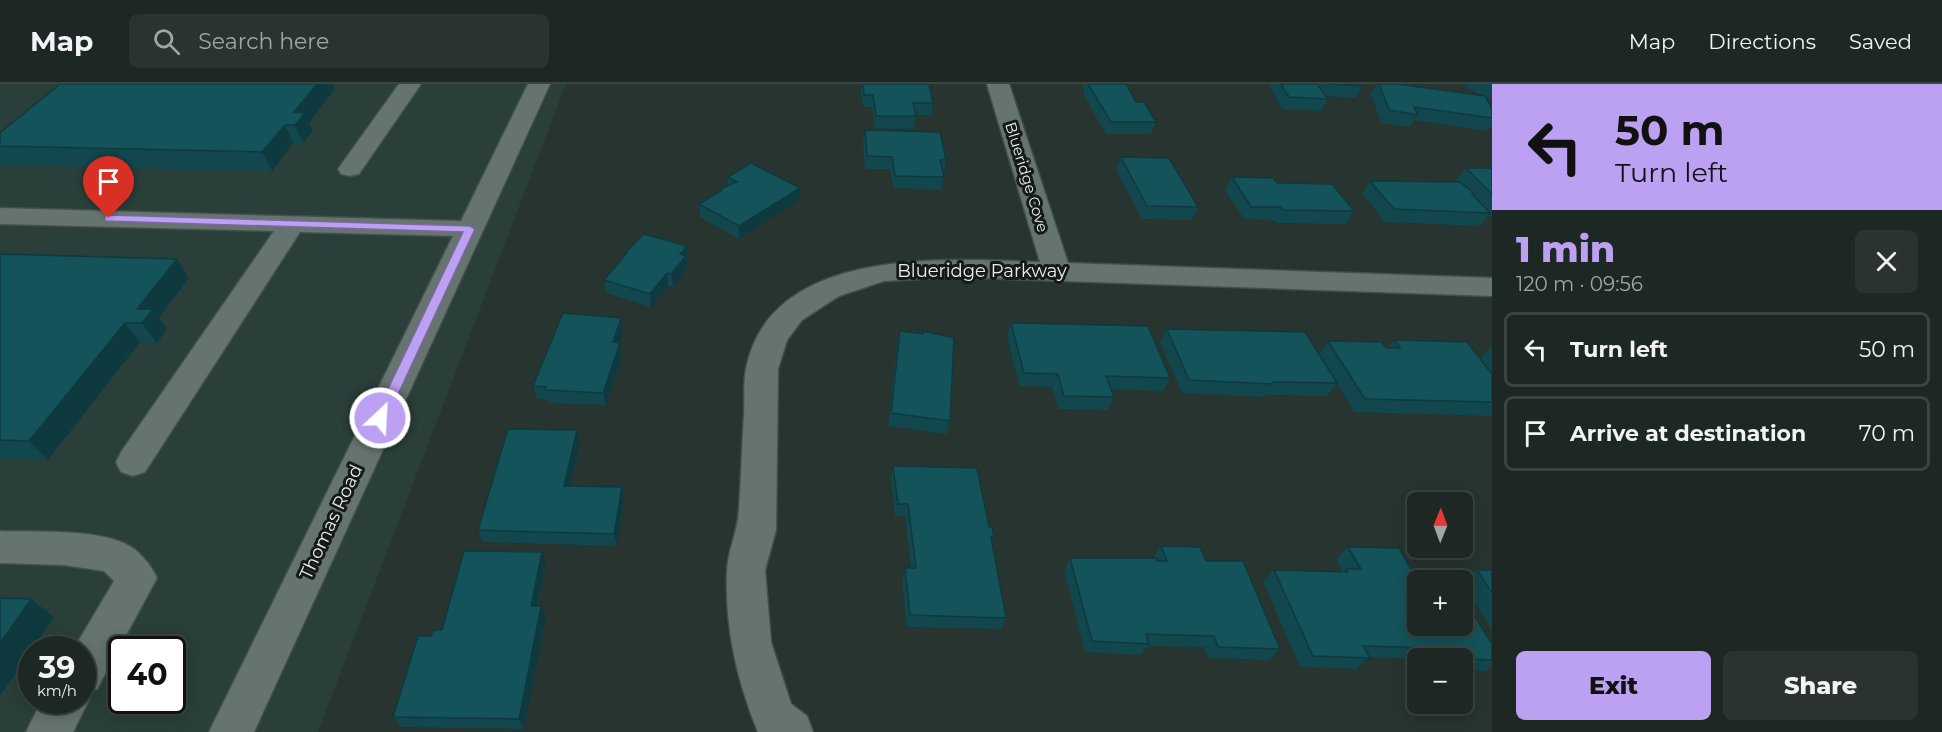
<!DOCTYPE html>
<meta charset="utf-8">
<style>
:root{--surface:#1d2724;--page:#2a3331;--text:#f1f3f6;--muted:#a0a5a6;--line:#3b4441;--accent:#bca0f2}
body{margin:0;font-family:Montserrat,sans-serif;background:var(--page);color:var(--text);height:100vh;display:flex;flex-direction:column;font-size:22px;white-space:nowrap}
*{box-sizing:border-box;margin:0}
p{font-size:20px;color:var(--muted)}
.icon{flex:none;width:33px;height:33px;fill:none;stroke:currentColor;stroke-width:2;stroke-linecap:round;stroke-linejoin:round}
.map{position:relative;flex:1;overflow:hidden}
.panel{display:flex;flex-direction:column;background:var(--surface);width:450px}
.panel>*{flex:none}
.top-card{background:#bca0f2;color:#111;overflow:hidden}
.needle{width:39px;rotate:1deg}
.controls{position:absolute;left:1407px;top:408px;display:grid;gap:12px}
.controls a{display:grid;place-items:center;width:66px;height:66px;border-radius:9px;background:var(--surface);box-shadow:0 3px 15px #0003,0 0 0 2px var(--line);font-size:30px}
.speed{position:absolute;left:18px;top:552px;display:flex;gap:12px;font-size:30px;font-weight:700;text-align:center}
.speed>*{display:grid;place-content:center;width:78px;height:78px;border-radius:50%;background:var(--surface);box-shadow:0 3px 15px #0003,0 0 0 2px var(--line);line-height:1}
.speed small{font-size:15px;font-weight:400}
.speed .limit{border:3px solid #111;border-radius:9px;background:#fff;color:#111}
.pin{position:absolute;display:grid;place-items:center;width:51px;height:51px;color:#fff;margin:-62px -26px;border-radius:50% 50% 50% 0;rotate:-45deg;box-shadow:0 0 6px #0007}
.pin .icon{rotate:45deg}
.me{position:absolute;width:66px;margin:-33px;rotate:25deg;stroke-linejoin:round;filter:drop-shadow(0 0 4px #0008)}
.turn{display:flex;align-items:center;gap:21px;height:126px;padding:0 24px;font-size:27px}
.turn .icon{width:78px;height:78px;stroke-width:2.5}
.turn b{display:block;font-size:42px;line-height:51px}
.round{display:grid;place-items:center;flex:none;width:63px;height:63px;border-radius:9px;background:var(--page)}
.summary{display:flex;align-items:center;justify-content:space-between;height:102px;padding:0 24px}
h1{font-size:36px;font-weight:800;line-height:45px;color:var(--accent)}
.cta{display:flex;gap:12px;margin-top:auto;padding:12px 24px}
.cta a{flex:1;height:69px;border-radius:9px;background:var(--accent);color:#111;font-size:24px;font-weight:800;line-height:69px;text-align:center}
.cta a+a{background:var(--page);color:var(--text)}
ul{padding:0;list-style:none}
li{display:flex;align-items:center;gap:18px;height:75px;margin:0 12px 9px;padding:0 12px;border:3px solid var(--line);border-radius:9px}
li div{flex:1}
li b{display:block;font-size:22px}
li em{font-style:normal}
header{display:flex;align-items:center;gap:36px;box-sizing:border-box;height:84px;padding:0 30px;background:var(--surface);border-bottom:2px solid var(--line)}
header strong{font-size:28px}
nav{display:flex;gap:33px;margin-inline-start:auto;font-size:21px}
.search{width:420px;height:54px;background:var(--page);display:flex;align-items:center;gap:15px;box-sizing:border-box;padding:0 21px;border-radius:9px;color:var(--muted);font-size:22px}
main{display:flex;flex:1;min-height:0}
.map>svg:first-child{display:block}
.built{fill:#2a3f39;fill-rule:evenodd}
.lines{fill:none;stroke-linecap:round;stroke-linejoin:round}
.minor-casing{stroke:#434f4b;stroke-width:3}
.minor{fill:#65746f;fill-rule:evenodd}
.wall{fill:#11474d}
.shaded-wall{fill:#0e3a3f}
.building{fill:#14535a;stroke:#0e3a3f;stroke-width:1.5}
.route{fill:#bca0f2;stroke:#7a689d;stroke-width:1.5}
.labels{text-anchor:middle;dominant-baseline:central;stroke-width:6;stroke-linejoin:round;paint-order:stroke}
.far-street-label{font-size:15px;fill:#e7efec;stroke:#151a18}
.street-label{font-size:18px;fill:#e7efec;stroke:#151a18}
</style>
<header>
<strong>Map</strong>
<div class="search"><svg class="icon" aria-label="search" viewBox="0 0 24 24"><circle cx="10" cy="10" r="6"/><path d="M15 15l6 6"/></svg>Search here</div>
<nav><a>Map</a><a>Directions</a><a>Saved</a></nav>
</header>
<main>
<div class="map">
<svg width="1492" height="648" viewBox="0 0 1492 648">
<rect width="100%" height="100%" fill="#273430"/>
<path class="built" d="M0,0h566l-248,648h-318zM32,566h50v50h-50zM122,566h50v50h-50z"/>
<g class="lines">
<g class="minor-casing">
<g id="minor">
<path d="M399,0h22l-62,90 -9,2 -9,-2 -3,-5z"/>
<path d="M528,0h22l-296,648h-45l244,-496 -153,-4 -155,240 -12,4 -12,-4 -5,-10 5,-10 153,-221 -274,-7v-16l461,13z"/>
<path d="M987,0h22l59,179 424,15v18l-539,-19 -69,4 -45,15 -37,24 -15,20 -9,29 -2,161 -11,40 6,72 20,62 16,12 6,16h-55c-21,-51 -33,-104 -31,-160 0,-20 11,-40 12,-62 2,-31 3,-63 5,-95 1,-15 -1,-31 2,-46 24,-124 201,-110 294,-107z"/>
<path d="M0,447c33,1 97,-2 126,13 13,6 25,21 31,34l-60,111 -11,5 3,6 -16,32h-47l16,-32h40v-50h-9l41,-69 -10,-10 -41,-6 -63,-2z"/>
</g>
</g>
<use href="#minor" class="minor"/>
</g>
<g class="wall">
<path d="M60,0h273l2,5 -26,34 4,8 -10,12h-10l-21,28 -272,-6v-32z"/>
<path d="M862,0h67l4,19 -2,12h-15l-2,14 -39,-1 -3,-21h-9l-2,-17z"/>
<path d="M1083,0h43l10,18 20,20 -5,12h-45l-23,-40 1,-4 -1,-3z"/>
<path d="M1268,0h93l1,2 -7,12 -29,-2 2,3 -7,12 -39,-2z"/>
<path d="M1377,0h20l86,12 -19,-10 1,-2h27v16l-6,-3 6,12v16l-4,6 -74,-11 -4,7 -29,-4 -10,-29z"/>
<path d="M865,46l81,30 -2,12h-1l1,5 -3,13 -48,-2 -3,-19h-25l-2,-27z"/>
<path d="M1121,73l77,50 -6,13 -50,-1 -26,-49z"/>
<path d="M1466,84h26v49l-3,-2 -9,11 -95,-4 -23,-29 8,-12 88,1 -2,-2z"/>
<path d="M728,93l72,11 -1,12 -60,39 -39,-22 -1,-13 21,-12v-3l8,-4z"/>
<path d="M1232,93l45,6 77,28 -8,13 -70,-1 -2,-3 -30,-1 -19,-29z"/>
<path d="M0,167l3,3 186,24 -30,40 8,11 -10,14 -17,-1 -92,118 -48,-1z"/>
<path d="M625,169l62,6v10l-14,18 -5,-1 -17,21 -45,-14 -2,-13 21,-24z"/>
<path d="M1011,239l159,55 -7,13 -52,-2 3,8 -6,13 -49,-1 -7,-22 -33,-1 -12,-50z"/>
<path d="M1167,245l170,54 -10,13 -61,-1 -1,2 -83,-4 -22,-51z"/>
<path d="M623,247l-4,12 3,13 -16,49 -57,-2 -1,-3 -11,-1 -4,-13z"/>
<path d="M900,247l22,3 1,-3 27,90 -3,13 -59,-8 9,-82z"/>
<path d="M1394,256l86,19 10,-12h2v69l-138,-4 -35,-58 9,-13 60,7z"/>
<path d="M580,359l-10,43 52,1 2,13 -7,46 -134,-4 -5,-12z"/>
<path d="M893,382l96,61 5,10 -2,6 14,75 -5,11 -94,-2 -5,-47 3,-12h6l-6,-52h-10l-4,-38z"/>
<path d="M1161,462l45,15 74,88 -11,11 -61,-2 -4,-11 -56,-1 -8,9 -55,-3 -21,-82 6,-12h83z"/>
<path d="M1348,463l67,29 77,68v22l-7,5 -23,-1v-12l-44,1 -49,-2 -13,12 -56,-2 -37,-85 11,-12 69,2 -7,-13z"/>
<path d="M546,480l-8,42 8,12 -22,111 -123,-2 -8,-10 38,-81z"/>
<path d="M1477,486h15v60l-30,-48z"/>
</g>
<g class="shaded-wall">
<path d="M317,0h16l2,5 -26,34 4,8 -10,12 -8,-18 -1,-13z"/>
<path d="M285,41l8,18 -21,28 -10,-19z"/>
<path d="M800,104l-1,12 -60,39v-13z"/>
<path d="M687,162v23l-14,18 -2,-13 9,-20z"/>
<path d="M177,175l12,19 -30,40 8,11 -10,14 -15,-20 -5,-14z"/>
<path d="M667,189l1,13 -17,21 -1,-13z"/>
<path d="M621,234l2,13 -7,25 -3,-14z"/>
<path d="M125,239l15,19 -92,118 -19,-19z"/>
<path d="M620,259l2,13 -16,49 -3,-12z"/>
<path d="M577,346l3,13 -13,55 -3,-12z"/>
<path d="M622,403l2,13 -7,46 -3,-12z"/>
<path d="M542,468l4,12 -11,53 -4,-11z"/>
<path d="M31,515l23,18 -54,79v-53z"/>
<path d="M541,522l5,12 -22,111 -5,-10z"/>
</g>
<g class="building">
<path d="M60,0h257l-23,28 11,1 -10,12h-10l-23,27 -262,-6v-13z"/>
<path d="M863,0h66l4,19h-20l3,13h-40l-3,-21h-9z"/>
<path d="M1088,0h38l10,18h8l12,20h-45z"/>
<path d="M1281,0h36l11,15 -39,-2z"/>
<path d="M1328,0h33l1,2z"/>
<path d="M1379,0h18l88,12 7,13v9l-78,-11 4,8 -29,-5z"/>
<path d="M865,46l75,2 6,28h-6l4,17 -49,-1 -3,-19 -25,-1z"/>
<path d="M1121,73l48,1 29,49 -51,-1z"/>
<path d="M751,79l49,25 -61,38 -40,-22 23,-14 -2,-1 17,-7 -9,-5z"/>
<path d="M1466,84h26v26z"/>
<path d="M1232,93l41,1 4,5 55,1 22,27 -71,-1 -2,-3h-30z"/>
<path d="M1370,97l90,1 15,12h-3l18,19 -96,-4z"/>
<path d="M644,150l43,12 -7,8 6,2 -15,18 -4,-1 -17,21 -46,-14 23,-27h-2z"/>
<path d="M0,170l177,5 -40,50h16l-11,14h-17l-96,118 -29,-1z"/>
<path d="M563,229l58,5 -8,24 7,1 -17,50 -57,-3v-3l-13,-1z"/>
<path d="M1011,239l137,3 22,52 -64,-2 8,21 -50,-1 -6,-22 -34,-1z"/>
<path d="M1167,245l138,3 32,51 -64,-1 1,2 -85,-4z"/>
<path d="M900,247l23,3v-3l31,7 -4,83 -59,-8z"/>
<path d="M1394,256l73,2 25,32v28l-127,-3 -37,-58 54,1 4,6h14z"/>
<path d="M508,345l69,1 -13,56 58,1 -8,47 -136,-4z"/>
<path d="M893,382l84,2 12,59h3l2,10h-3l15,81 -96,-3 -5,-47h11l-8,-64h-10z"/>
<path d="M1161,462l39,1 6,14h37l37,88 -62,-2 -4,-11 -68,-2 3,10 -57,-3 -22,-83h87v3h10z"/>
<path d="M1348,463l51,1 16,28 36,1 2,3h-35v46h44v-30l30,48v16l-52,-2 -5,-10 -72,-2 7,12 -57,-2 -39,-86 74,2 -2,-3h15z"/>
<path d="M464,467l78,1 -11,54h10l-22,113 -126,-2 25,-81h13l2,-6h9z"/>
<path d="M1477,486h15v23z"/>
<path d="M0,514l31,1 -31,44z"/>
</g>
<path class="route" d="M109,131l361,11 5,3 -88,189 -7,5 -6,-5 89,-186 -358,-11v-5z"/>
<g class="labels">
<g class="far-street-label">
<text transform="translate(1027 93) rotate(73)">Blueridge Cove</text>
</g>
<g class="street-label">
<text x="982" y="187">Blueridge Parkway</text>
<text transform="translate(331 438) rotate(-65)">Thomas Road</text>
</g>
</g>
</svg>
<div class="controls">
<a><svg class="needle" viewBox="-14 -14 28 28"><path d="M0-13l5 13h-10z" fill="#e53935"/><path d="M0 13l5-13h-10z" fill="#a0a5a6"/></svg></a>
<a>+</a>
<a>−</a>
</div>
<div class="speed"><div>39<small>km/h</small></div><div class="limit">40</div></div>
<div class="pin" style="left:109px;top:134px;background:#d93025"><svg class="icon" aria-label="arrive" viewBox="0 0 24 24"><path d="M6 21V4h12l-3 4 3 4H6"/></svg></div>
<svg class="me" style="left:380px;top:334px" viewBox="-20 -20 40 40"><circle r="17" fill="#bca0f2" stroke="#fff" stroke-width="3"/><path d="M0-11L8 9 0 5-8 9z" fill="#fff"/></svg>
</div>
<section class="panel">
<div class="top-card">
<div class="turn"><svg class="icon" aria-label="left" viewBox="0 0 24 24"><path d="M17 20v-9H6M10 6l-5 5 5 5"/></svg><div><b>50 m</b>Turn left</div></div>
</div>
<div class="summary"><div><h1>1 min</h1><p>120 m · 09:56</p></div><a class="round"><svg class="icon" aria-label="close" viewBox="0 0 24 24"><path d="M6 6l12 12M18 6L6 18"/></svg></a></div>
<ul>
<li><svg class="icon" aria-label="left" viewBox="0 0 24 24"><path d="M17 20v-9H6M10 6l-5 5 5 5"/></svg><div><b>Turn left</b></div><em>50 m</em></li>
<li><svg class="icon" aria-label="arrive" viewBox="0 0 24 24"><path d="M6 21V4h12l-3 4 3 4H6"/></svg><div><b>Arrive at destination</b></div><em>70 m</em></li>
</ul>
<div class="cta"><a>Exit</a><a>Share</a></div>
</section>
</main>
